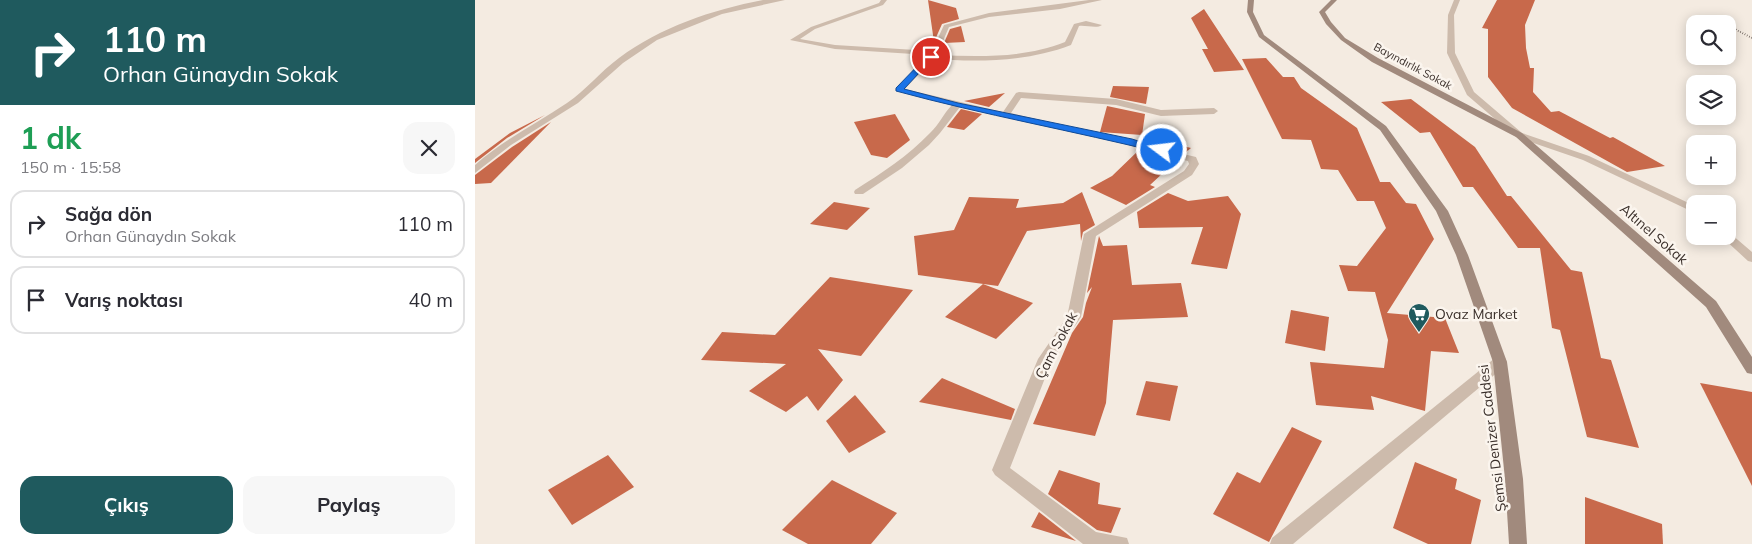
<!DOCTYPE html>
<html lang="tr">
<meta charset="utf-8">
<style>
:root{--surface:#fff;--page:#f7f7f7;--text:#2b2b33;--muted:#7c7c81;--line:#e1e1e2;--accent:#1f5a5e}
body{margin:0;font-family:Mulish,sans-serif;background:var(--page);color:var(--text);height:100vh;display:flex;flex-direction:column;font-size:19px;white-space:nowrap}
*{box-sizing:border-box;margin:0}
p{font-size:16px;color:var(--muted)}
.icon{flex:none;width:28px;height:28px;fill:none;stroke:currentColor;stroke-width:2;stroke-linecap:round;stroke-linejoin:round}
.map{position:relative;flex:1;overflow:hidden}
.side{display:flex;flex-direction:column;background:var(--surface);width:475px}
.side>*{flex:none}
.hud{background:#1f5a5e;color:#fff;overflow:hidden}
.buttons{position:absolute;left:1211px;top:15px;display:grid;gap:10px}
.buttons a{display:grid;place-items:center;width:50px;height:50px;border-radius:10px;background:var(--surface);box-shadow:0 2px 12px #0003;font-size:25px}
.pin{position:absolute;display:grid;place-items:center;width:42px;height:42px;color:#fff;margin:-21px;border:2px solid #fff;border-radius:50%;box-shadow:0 1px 5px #0007}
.me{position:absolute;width:55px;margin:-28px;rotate:285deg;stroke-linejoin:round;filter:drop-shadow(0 0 4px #0008)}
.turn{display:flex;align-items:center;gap:18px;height:105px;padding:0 20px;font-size:22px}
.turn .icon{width:65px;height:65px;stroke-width:2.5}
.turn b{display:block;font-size:35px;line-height:42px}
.round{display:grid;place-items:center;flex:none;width:52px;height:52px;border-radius:15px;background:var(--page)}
.summary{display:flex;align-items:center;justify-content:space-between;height:85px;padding:0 20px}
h1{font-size:30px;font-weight:700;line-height:38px;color:#1e9e55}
.action{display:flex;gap:10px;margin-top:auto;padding:10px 20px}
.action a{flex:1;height:58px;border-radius:15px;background:var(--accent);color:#fff;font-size:20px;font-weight:700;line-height:58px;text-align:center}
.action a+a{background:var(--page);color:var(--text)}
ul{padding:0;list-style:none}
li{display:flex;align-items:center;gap:15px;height:68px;margin:0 10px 8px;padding:0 10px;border:2px solid var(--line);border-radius:15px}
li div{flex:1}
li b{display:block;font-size:19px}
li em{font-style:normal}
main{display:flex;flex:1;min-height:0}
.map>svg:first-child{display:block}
.building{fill:#c8694b}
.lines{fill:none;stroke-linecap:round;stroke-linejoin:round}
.street{fill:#cdbbac;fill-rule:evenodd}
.secondary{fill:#a18a7d;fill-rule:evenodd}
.rail{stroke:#3b302b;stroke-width:2;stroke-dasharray:0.5 2;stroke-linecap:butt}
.route{fill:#1a73e8;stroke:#114b97}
.labels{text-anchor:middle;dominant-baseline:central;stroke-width:5;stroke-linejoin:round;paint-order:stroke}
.far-street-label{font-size:11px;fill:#3b302b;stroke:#fbf5ee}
.street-label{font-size:14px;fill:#3b302b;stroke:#fbf5ee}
.poi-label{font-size:14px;fill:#3b302b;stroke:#fbf5ee;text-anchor:start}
</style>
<main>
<section class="side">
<div class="hud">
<div class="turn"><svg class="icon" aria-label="right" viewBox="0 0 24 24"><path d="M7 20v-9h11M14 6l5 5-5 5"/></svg><div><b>110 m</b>Orhan Günaydın Sokak</div></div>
</div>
<div class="summary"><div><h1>1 dk</h1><p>150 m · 15:58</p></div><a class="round"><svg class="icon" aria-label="close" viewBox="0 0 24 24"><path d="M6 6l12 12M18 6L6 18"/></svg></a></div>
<ul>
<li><svg class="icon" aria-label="right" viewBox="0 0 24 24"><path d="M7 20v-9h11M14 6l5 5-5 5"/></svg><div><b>Sağa dön</b><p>Orhan Günaydın Sokak</p></div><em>110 m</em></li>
<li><svg class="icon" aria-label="arrive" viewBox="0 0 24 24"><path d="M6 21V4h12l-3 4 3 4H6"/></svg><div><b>Varış noktası</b></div><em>40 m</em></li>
</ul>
<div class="action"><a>Çıkış</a><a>Paylaş</a></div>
</section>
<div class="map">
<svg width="1277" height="544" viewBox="0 0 1277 544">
<rect width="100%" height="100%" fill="#f4ebe1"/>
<g class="building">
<path d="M453,0l28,8 3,11 -17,5 -8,18z"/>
<path d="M1022,0h38l-10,25 1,23 4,20h4l-1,24 18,20 8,-1 51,27 3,-1 52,29 -38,6 -115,-64 -24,-31v-48l-6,-1z"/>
<path d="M729,9l40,61 -30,2 -12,-23h6l-17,-31z"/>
<path d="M486,26l4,16 -21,1 6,-14z"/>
<path d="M791,58l17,19h11l7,11 56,40 23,54h10l16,21 10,1 18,35 -47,74 58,5 14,35 -28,-2 -6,60 -54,-15 3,14 -58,-5 -6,-43 74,6 4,-28 -13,-48 -27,-1 -9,-26 18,1 29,-38 -12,-27h-17l-19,-31 -17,-1 -10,-29 -29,-1 -40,-80z"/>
<path d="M638,86l36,1 -3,17 -36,-7z"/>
<path d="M530,93l-16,14 -25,-6z"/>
<path d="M936,99l64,48 32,49h4l60,74 11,2 19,86 10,2 28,88 -52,-11 -27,-107 -8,-2 -12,-80h-22l-45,-61h-10l-33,-55 -10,1 -39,-31z"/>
<path d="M632,106l38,8 -3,21 -42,-3z"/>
<path d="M486,109l21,5 -18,16 -17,-3z"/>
<path d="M420,114l15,26 -23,18 -16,-3 -17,-33z"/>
<path d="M70,115l-38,23 -32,25v-4l35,-26z"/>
<path d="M76,122l-60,61 -16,1v-9l37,-28z"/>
<path d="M677,138l39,10 -6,5 -39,-10z"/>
<path d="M664,150l38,10 -27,25 5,2 -29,18 -36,-17 22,-12z"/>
<path d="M607,192l13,33 -12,7 -2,9 -1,-17 -53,7 -29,55 -80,-11 -4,-39 40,-6 15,-33 50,2 -3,9 47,-5z"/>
<path d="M693,193l20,8 40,-5 13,18 -14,55 -36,-5 12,-37 -64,1 -2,-16z"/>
<path d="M359,202l36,6 -23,22 -37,-6z"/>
<path d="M624,236l4,10 24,-1 5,40 49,-2 7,34 -75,3 -7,83 -11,33 -62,-12 39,-91 11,-16 3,-14 6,-16 -5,6z"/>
<path d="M355,277l83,13 -52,66 -43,-7 25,31 -25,31 -11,-15 -21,16 -37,-21 37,-27 -85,-4 21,-28 53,3z"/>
<path d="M508,284l50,19 -37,36 -51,-22z"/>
<path d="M816,310l38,7 -4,34 -40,-8z"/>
<path d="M467,378l73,31 -4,11 -92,-18z"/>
<path d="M671,381l32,5 -8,35 -34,-6z"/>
<path d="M1225,383l52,9v94z"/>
<path d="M380,395l31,37 -37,21 -23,-32z"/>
<path d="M817,427l30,14 -53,101 -56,-28 24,-42 23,11z"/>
<path d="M133,455l26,32 -62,38 -24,-35z"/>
<path d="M940,462l42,17 -2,10 26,11 -10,44h-43l-35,-16z"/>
<path d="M584,470l41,13 -2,21 23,4 -10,25 -14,-3 -49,-36z"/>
<path d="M357,480l65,33 -26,31h-63l-26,-14z"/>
<path d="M1110,497l77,27 1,20h-78z"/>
<path d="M564,512l37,29 -45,-14z"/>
</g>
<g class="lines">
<g class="street">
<path d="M288,0h22l-63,14 -65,26 -34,23 -45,40 -67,42 -36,28v-8c28,-25 61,-41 92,-62 19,-13 33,-31 52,-45 42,-31 92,-48 144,-58z"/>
<path d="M406,0h6l-4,5 -68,24 -15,10 35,6 97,6 12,-26 45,-12 100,-13h13l-42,9 -71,8 -40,10 -12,28c43,2 88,3 128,-13l9,-18 12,-3 16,4c-5,4 -16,0 -23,1l-8,19c-44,17 -92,17 -138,14l-28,30 98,23 13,-19 3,-1 97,7 45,11 53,-2 4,3 -4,3 -53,2 -45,-11 -95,-7 -10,15 185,44 3,7 -7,11 -96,61 -15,81 -29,43 -42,108 86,64 31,6 2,6h-46l-88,-69 -3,-5 46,-111 29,-42 17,-83 100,-63 5,-7 -1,-3 -68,-18 -160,-36 -20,26 -11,12 -27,23 -39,26h-8l-1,-2 1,-2c27,-17 53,-34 75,-57 9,-8 13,-19 22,-28l-57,-15 34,-35 -94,-6 -45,-9 21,-13 68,-24z"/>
<path d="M979,0h6l-6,15 1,38 19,39 48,41 67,23 106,50v7l-112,-53 -67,-23 -49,-42 -20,-42 1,-38z"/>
<path d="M1252,233l4,1 21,18v10l-4,-1 -25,-23 -2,-2h6z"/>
<path d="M1025,357l5,1 2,4 -2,4 -212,178h-23l2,-6 223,-180z"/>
</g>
<g class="secondary">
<path d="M773,0h6l-1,12 11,23 122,91 62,85 20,44 39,107 16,117 4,65h-18l-4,-65 -12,-117 -37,-107 -20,-44 -56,-81 -121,-93 -12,-25z"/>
<path d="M856,0h6l-12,12 6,10 14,16 33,20 144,75 194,168 36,56v17l-5,-1 -41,-66 -190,-170 -144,-75 -31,-22 -15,-16 -7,-12z"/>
</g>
<g class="rail">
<path d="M1240,19l9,5"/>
<path d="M1252,25l25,13"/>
</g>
</g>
<path class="route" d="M453,55l6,2 -30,32 54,14 174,36 35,11 -5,3c-88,-22 -178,-38 -266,-62v-3z"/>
<defs>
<g id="supermarket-pin" transform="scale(1.125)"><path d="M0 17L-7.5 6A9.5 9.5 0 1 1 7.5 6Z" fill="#1f5a5e" stroke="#fbf5ee"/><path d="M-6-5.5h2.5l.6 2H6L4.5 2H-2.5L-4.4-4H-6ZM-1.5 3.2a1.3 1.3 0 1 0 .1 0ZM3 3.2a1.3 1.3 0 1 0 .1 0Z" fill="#fff"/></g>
</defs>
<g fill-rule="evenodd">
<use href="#supermarket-pin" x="944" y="314"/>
</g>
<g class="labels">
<g class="far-street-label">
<text transform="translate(938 66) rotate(28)">Bayındırlık Sokak</text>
</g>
<g class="street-label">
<text transform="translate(1179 234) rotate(41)">Altınel Sokak</text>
<text transform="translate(581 345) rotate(-62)">Çam Sokak</text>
<text transform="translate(1017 438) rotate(-97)">Şemsi Denizer Caddesi</text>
</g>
<g class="poi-label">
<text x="960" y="314">Ovaz Market</text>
</g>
</g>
</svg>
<div class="buttons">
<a><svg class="icon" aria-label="search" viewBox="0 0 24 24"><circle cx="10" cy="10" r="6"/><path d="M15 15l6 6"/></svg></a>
<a><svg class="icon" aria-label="layers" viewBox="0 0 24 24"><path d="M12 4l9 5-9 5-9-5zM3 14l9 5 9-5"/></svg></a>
<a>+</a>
<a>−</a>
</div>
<div class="pin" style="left:456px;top:57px;background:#d93025"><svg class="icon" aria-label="arrive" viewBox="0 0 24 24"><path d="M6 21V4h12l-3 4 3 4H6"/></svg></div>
<svg class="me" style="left:687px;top:150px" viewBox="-20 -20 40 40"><circle r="17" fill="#1a73e8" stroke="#fff" stroke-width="3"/><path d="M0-11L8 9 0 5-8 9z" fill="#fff"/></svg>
</div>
</main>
